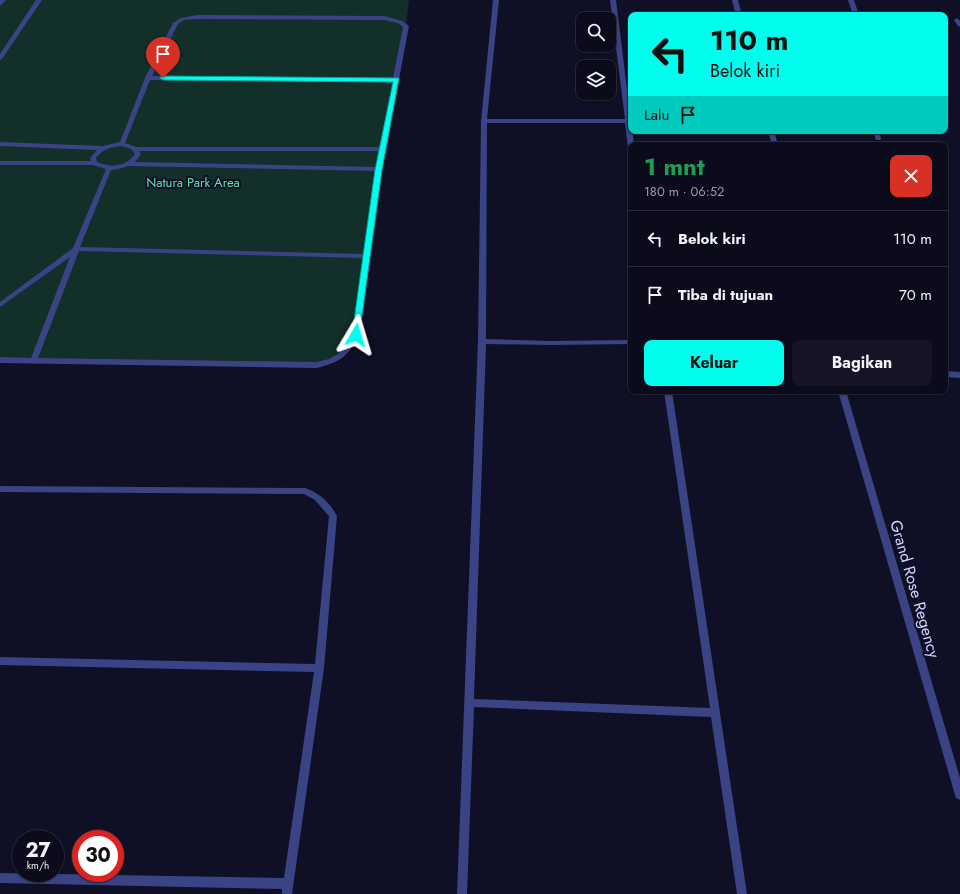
<!DOCTYPE html>
<html lang="id">
<meta charset="utf-8">
<style>
:root{--surface:#0b0b1c;--page:#141425;--text:#f1f3f6;--muted:#9a9ba3;--line:#2b2b3b;--accent:#00fdee}
body{margin:0;font-family:Jost,sans-serif;background:var(--page);color:var(--text);height:100vh;display:flex;flex-direction:column;font-size:15px;white-space:nowrap}
*{box-sizing:border-box;margin:0}
p{font-size:13px;color:var(--muted)}
.icon{flex:none;width:22px;height:22px;fill:none;stroke:currentColor;stroke-width:2;stroke-linecap:round;stroke-linejoin:round}
.map{position:relative;flex:1;overflow:hidden}
.panel{position:absolute;left:628px;top:142px;width:320px;height:252px;display:flex;flex-direction:column;background:var(--surface);border-radius:8px;box-shadow:0 1px 3px #0004,0 0 0 1px var(--line)}
.panel>*{flex:none}
.banner{position:absolute;left:628px;top:12px;width:320px;height:122px;border-radius:8px;box-shadow:0 1px 3px #0004,0 0 0 1px var(--line);background:#00fdee;color:#111;overflow:hidden}
.fabs{position:absolute;left:576px;top:12px;display:grid;gap:8px}
.fabs a{display:grid;place-items:center;width:40px;height:40px;border-radius:8px;background:var(--surface);box-shadow:0 1px 3px #0004,0 0 0 1px var(--line);font-size:20px}
.speed{position:absolute;left:12px;top:830px;display:flex;gap:8px;font-size:20px;font-weight:700;text-align:center}
.speed>*{display:grid;place-content:center;width:52px;height:52px;border-radius:50%;background:var(--surface);box-shadow:0 1px 3px #0004,0 0 0 1px var(--line);line-height:1}
.speed small{font-size:10px;font-weight:400}
.speed .limit{border:6px solid #d22;background:#fff;color:#111}
.pin{position:absolute;display:grid;place-items:center;width:34px;height:34px;color:#fff;margin:-41px -17px;border-radius:50% 50% 50% 0;rotate:-45deg;box-shadow:0 0 4px #0007}
.pin .icon{rotate:45deg}
.me{position:absolute;width:44px;margin:-22px;rotate:7deg;stroke-linejoin:round;filter:drop-shadow(0 0 3px #0008)}
.turn{display:flex;align-items:center;gap:14px;height:84px;padding:0 16px;font-size:18px}
.turn .icon{width:52px;height:52px;stroke-width:2.5}
.turn b{display:block;font-size:28px;line-height:34px}
.then{display:flex;align-items:center;height:38px;padding:0 16px;background:#0003;gap:8px;font-size:15px}
.round{display:grid;place-items:center;flex:none;width:42px;height:42px;border-radius:8px;background:var(--page)}
.overview{display:flex;align-items:center;justify-content:space-between;height:68px;padding:0 16px}
h1{font-size:24px;font-weight:700;line-height:30px;color:#1e9e55}
.primary-button{display:flex;gap:8px;margin-top:auto;padding:8px 16px}
.primary-button a{flex:1;height:46px;border-radius:8px;background:var(--accent);color:#111;font-size:16px;font-weight:700;line-height:46px;text-align:center}
.primary-button a+a{background:var(--page);color:var(--text)}
ul{padding:0;list-style:none}
li{display:flex;align-items:center;gap:12px;height:56px;padding:0 16px;border-top:1px solid var(--line)}
li div{flex:1}
li b{display:block;font-size:15px}
li em{font-style:normal}
.map>svg:first-child{display:block}
.green{fill:#122f29}
.lines{fill:none;stroke-linecap:round;stroke-linejoin:round}
.lane{fill:#3a4384;fill-rule:evenodd}
.street{fill:#3a4384;fill-rule:evenodd}
.route{fill:#00fdee;stroke:#00a49b}
.labels{text-anchor:middle;dominant-baseline:central;stroke-width:4;stroke-linejoin:round;paint-order:stroke}
.far-park-label{font-size:13px;fill:#5ee0aa;stroke:#0f0f25}
.street-label{font-size:16px;fill:#d2d4ff;stroke:#0f0f25}
</style>
<div class="map">
<svg width="960" height="894" viewBox="0 0 960 894">
<rect width="100%" height="100%" fill="#0f0f25"/>
<path class="green" d="M0,0h409l-3,26 -27,144 -23,165 -10,16 -29,14 -317,-5z"/>
<g class="lines">
<g class="lane">
<path d="M848,0h6l5,15h-6z"/>
<path d="M873,131h6l2,8 -1,1h-4z"/>
</g>
<g class="street">
<path d="M0,0h6l-6,6z"/>
<path d="M36,0h6l-40,59 -2,1v-6z"/>
<path d="M493,0h6l-12,119h138l-15,-119h6l18,145h-3v4l-3,-2 -3,-24h-138l-1,216 64,2 81,-1v4l-81,1 -64,-1 -12,355 236,9 -46,-317h8l75,503h-10l-26,-177 -237,-10 -7,187h-10l21,-553 3,-220z"/>
<path d="M732,0h6l4,15h-6z"/>
<path d="M197,15l187,1 18,5 7,5 -10,53 1,1 -2,1 -16,88 -22,166c-14,22 -17,26 -43,33l-317,-5v-6l31,1 39,-101 -70,50v-5l73,-54 33,-79 -13,-4h-93v-4h91l-1,-3 7,-8 -97,-4v-4l103,4 17,-4 25,-64 28,-55 8,-5zM197,19l187,1 14,3 5,4 -10,51 -241,-2 26,-52 6,-4zM150,80l243,2 -13,65h-243l-12,-4zM122,146l9,3 4,5c-9,13 -24,14 -38,8l-1,-4c7,-9 15,-11 26,-12zM139,151h240l-3,16 -241,-5 6,-8zM129,166l247,5 -12,83 -284,-7 31,-77 7,-1zM79,251l284,7 -11,77 -7,11 -7,8 -9,5 -12,3 -279,-4z"/>
<path d="M957,18l3,3v6l-2,-1 -4,-6z"/>
<path d="M768,131h6l4,14h-6z"/>
<path d="M945,371l15,1v6l-15,-1z"/>
<path d="M838,391h8l114,387v22l-4,-2 -1,-3z"/>
<path d="M0,486l305,2c15,5 25,15 32,28l-13,152 -32,226h-10v-5l-282,-6v-10l284,5 30,-206 -314,-7v-8l315,7 14,-148 -2,-2 -12,-14 -11,-6 -304,-2z"/>
</g>
</g>
<path class="route" d="M161,76l238,2 -17,92 -23,167h-5l-2,-2 23,-165 18,-88 -230,-2 -3,-2z"/>
<g class="labels">
<g class="far-park-label">
<text x="193" y="182">Natura Park Area</text>
</g>
<g class="street-label">
<text transform="translate(915 589) rotate(74)">Grand Rose Regency</text>
</g>
</g>
</svg>
<div class="fabs">
<a><svg class="icon" aria-label="search" viewBox="0 0 24 24"><circle cx="10" cy="10" r="6"/><path d="M15 15l6 6"/></svg></a>
<a><svg class="icon" aria-label="layers" viewBox="0 0 24 24"><path d="M12 4l9 5-9 5-9-5zM3 14l9 5 9-5"/></svg></a>
</div>
<div class="speed"><div>27<small>km/h</small></div><div class="limit">30</div></div>
<div class="pin" style="left:163px;top:78px;background:#d93025"><svg class="icon" aria-label="arrive" viewBox="0 0 24 24"><path d="M6 21V4h12l-3 4 3 4H6"/></svg></div>
<svg class="me" style="left:356px;top:335px" viewBox="-20 -20 40 40"><path d="M0-17L14 15 0 8-14 15z" fill="#00fdee" stroke="#fff" stroke-width="4"/></svg>
<div class="banner">
<div class="turn"><svg class="icon" aria-label="left" viewBox="0 0 24 24"><path d="M17 20v-9H6M10 6l-5 5 5 5"/></svg><div><b>110 m</b>Belok kiri</div></div>
<div class="then">Lalu<svg class="icon" aria-label="arrive" viewBox="0 0 24 24"><path d="M6 21V4h12l-3 4 3 4H6"/></svg></div>
</div>
<section class="panel">
<div class="overview"><div><h1>1 mnt</h1><p>180 m · 06:52</p></div><a class="round" style="background:#d93025;color:#fff"><svg class="icon" aria-label="close" viewBox="0 0 24 24"><path d="M6 6l12 12M18 6L6 18"/></svg></a></div>
<ul>
<li><svg class="icon" aria-label="left" viewBox="0 0 24 24"><path d="M17 20v-9H6M10 6l-5 5 5 5"/></svg><div><b>Belok kiri</b></div><em>110 m</em></li>
<li><svg class="icon" aria-label="arrive" viewBox="0 0 24 24"><path d="M6 21V4h12l-3 4 3 4H6"/></svg><div><b>Tiba di tujuan</b></div><em>70 m</em></li>
</ul>
<div class="primary-button"><a>Keluar</a><a>Bagikan</a></div>
</section>
</div>
